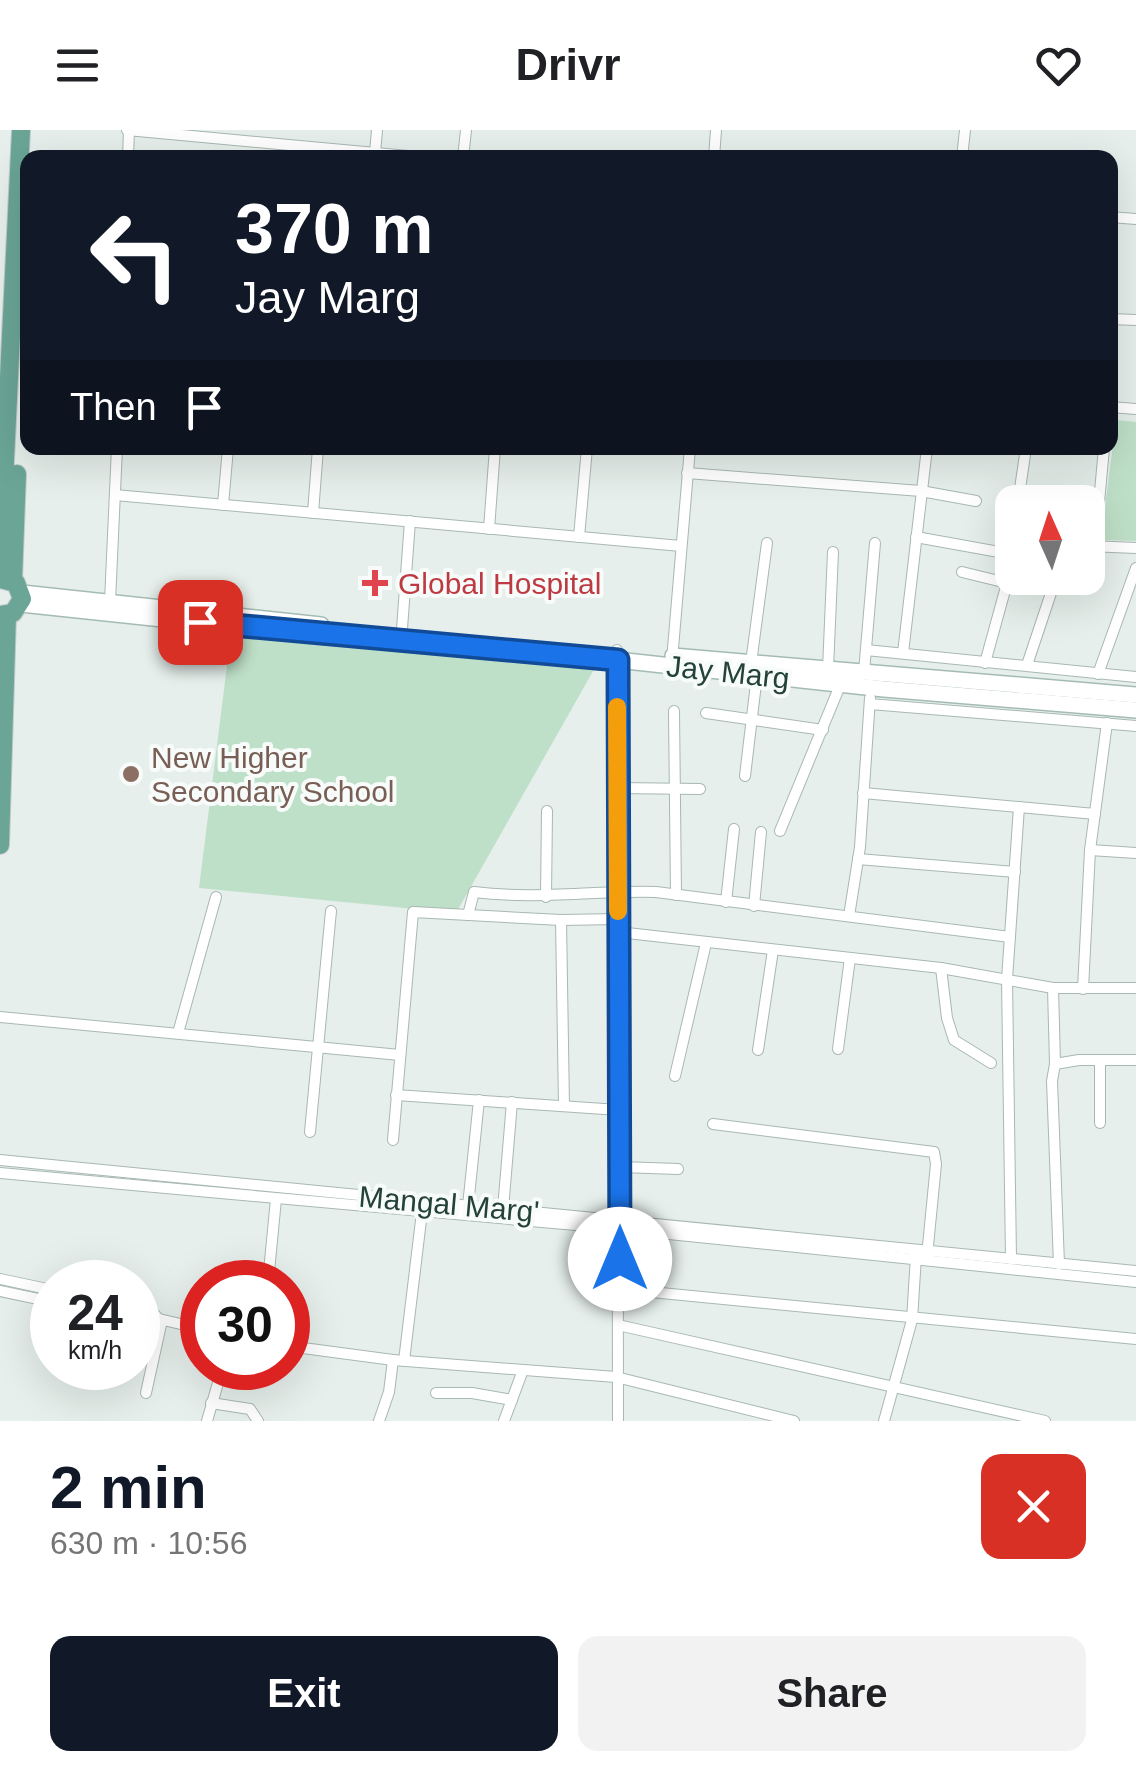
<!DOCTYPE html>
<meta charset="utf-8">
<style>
:root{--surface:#fff;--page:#f2f2f2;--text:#202124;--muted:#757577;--accent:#111827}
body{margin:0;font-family:Arial,sans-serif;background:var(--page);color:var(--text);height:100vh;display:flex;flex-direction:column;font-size:38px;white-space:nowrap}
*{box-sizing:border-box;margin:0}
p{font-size:32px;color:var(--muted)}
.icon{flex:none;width:55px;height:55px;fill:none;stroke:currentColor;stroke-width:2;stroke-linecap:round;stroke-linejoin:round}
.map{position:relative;height:1291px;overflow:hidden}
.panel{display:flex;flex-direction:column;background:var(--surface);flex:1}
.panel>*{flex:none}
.hud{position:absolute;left:20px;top:20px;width:1098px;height:305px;border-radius:20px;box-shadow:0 10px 40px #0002;background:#111827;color:#fff;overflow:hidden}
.needle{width:65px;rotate:357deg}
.controls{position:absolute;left:995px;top:355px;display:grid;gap:20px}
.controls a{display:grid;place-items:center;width:110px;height:110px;border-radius:20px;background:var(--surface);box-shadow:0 10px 40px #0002;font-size:50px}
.speed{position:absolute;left:30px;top:1130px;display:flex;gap:20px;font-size:50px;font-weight:700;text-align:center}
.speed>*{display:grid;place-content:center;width:130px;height:130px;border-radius:50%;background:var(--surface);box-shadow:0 10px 40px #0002;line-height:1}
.speed small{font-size:25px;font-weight:400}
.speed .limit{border:15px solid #d22;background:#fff;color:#111}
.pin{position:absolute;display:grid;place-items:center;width:85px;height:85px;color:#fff;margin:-42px;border-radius:20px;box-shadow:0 5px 15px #0006}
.me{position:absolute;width:110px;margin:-55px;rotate:0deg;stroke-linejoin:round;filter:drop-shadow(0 0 8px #0008)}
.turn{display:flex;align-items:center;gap:35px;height:210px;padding:0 50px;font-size:45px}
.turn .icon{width:130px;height:130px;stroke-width:2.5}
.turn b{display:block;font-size:70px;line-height:85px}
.then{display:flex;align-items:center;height:95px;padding:0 50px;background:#0003;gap:20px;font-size:38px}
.round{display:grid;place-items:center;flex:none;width:105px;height:105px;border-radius:20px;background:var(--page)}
.headline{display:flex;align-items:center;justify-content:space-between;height:170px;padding:0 50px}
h1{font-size:60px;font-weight:700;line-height:75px;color:var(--accent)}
.primary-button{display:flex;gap:20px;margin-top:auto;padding:20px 50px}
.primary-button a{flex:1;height:115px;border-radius:20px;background:var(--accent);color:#fff;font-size:40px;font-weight:700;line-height:115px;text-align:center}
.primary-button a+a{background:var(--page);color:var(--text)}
header{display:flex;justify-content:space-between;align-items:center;height:130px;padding:0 50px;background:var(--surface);font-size:45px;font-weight:700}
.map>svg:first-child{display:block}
.green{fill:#bfe0c8}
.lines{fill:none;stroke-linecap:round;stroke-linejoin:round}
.minor-casing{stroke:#a8b8b2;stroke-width:12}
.secondary-casing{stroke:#a4bbb3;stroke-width:18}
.primary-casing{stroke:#c2cac8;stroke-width:20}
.minor{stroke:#fff;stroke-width:10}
.secondary{stroke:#fff;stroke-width:15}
.primary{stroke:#6aa596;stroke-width:18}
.route-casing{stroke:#114b97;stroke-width:25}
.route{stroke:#1a73e8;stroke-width:18}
.slow{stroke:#f59e0b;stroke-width:18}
.health-dot{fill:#e0444e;stroke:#f7fbf9;stroke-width:4}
.education-dot{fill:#8d6e63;stroke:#f7fbf9;stroke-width:4}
.labels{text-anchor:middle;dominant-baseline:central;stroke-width:8;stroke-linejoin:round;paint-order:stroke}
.health-label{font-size:30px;fill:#be3a42;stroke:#f7fbf9;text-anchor:start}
.street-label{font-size:30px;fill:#24423a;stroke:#f7fbf9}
.education-label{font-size:30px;fill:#785e54;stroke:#f7fbf9;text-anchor:start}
</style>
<header><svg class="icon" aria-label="menu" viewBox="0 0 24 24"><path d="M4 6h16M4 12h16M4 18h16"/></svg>Drivr<svg class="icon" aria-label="heart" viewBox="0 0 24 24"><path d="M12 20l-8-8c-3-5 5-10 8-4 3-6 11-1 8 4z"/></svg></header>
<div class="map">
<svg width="1136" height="1291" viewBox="0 0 1136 1291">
<rect width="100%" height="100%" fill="#e6efeb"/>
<g class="green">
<path d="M1116,290l20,2v119l-35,-1z"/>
<path d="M231,504l365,32 -140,247 -257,-25z"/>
</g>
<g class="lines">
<g class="minor-casing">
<g id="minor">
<path d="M127,0l303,28"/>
<path d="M375,23l2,-23"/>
<path d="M128,28l1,-28"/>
<path d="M463,28l3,-28"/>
<path d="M714,28l2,-28"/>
<path d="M962,28l3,-28"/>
<path d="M1110,87l26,2"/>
<path d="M1110,189l26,1"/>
<path d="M23,199h5"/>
<path d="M1110,277l26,2"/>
<path d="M687,343l234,18 55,10"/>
<path d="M115,365l566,51"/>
<path d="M1018,372l8,-54"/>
<path d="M223,375l5,-57"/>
<path d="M313,383l5,-65"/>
<path d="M489,399l6,-81"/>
<path d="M579,407l8,-89"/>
<path d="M916,407l94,17"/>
<path d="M1088,416l48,2"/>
<path d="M1095,416l9,-98"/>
<path d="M962,442l45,11"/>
<path d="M110,471l7,-153"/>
<path d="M401,512l9,-121"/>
<path d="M617,520l1,771"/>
<path d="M866,520l270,27"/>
<path d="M903,523l24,-205"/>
<path d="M672,530l18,-212"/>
<path d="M751,533l16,-120"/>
<path d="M985,533l22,-80 5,-47"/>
<path d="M1027,535l29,-87"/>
<path d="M828,539l5,-117"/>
<path d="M864,542l11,-129"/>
<path d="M1098,544l38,-106"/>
<path d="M870,574l266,22"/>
<path d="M674,581l2,184"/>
<path d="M706,583l117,17"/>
<path d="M745,646l12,-101"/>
<path d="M617,658l83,1"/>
<path d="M863,663l232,21"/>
<path d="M780,701l61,-148"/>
<path d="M1090,720l46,3"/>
<path d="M858,729l157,13"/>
<path d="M546,767l1,-86"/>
<path d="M726,772l8,-73"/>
<path d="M754,776l7,-74"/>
<path d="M468,785l6,-23c62,8 121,-2 182,0l354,45"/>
<path d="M849,786l11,-69 10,-149"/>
<path d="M561,790l3,186"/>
<path d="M618,802l323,36 112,20h83"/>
<path d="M941,838l6,50 7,22 37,23"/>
<path d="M1053,858l2,76"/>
<path d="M1083,859l7,-139 17,-127"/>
<path d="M0,887l400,38"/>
<path d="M178,903l38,-136"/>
<path d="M838,919l12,-91"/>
<path d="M758,920l15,-100"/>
<path d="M1100,930v63"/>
<path d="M675,946l31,-133"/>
<path d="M396,965l223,15"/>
<path d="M713,994l221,28 2,12 -9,92"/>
<path d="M310,1002l21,-221"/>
<path d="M393,1010l20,-228 148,8 57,-1"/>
<path d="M0,1030l1136,111"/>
<path d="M620,1037l58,2"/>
<path d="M0,1043l620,56 516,53"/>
<path d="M468,1076l11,-106"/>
<path d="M503,1079l9,-107"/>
<path d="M1011,1129l-4,-280 12,-172"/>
<path d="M1059,1134l-7,-183 3,-17 24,-4h57"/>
<path d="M0,1149l52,11"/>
<path d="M268,1152l8,-83"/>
<path d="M620,1159l516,50"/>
<path d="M0,1161l52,11"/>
<path d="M138,1179l15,4 6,6 43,10"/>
<path d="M138,1192l11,1 10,-4"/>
<path d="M618,1195l427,96"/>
<path d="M288,1216l105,14 223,17 178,44"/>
<path d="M404,1231l18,-149"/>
<path d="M146,1263l16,-73"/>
<path d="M436,1263h36l40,7"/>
<path d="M211,1273l39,6 8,12"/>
<path d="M207,1291l11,-38 -1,-15"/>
<path d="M379,1291l10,-29 4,-32"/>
<path d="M504,1291l19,-51"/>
<path d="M884,1291l28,-101 4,-64"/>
</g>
</g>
<g class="secondary-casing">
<g id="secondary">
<path d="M22,463l299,32"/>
<path d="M21,474l245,26 351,30 267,29 252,21"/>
<path d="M673,526l463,39"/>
</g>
</g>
<g class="primary-casing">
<g id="primary">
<path d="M0,433l21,-433"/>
<path d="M0,449l16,4 6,16 -9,14 -13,2"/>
<path d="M13,451l4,-107"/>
<path d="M0,715l7,-230"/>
</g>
</g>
<use href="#minor" class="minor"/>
<use href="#secondary" class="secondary"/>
<use href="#primary" class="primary"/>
</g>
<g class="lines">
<g class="route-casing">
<path id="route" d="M200,492l418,38 2,599"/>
</g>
<use href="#route" class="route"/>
<path class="slow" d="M617,577l1,204"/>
</g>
<path class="health-dot" d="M370 438h10v10h10v10h-10v10h-10v-10h-10v-10h10z"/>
<circle class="education-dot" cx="131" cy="644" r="10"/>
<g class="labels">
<g class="health-label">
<text x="398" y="453">Global Hospital</text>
</g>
<g class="street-label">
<text transform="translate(728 542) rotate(6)">Jay Marg</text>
<text transform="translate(449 1074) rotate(5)">Mangal Marg'</text>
</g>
<g class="education-label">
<text x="151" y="627">New Higher<tspan x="151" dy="34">Secondary School</tspan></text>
</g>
</g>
</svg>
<div class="controls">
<a><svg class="needle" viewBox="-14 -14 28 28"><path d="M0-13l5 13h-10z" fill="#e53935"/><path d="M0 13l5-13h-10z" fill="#757577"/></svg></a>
</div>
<div class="speed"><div>24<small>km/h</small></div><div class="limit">30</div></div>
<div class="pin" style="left:200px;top:492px;background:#d93025"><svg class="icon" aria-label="arrive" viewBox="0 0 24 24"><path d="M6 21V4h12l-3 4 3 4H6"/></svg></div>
<svg class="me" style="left:620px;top:1129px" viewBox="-20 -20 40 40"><circle r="19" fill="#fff"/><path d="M0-13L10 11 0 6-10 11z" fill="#1a73e8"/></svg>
<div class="hud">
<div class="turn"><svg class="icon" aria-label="left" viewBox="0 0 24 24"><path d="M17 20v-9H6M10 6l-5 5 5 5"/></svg><div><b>370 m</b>Jay Marg</div></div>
<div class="then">Then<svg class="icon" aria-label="arrive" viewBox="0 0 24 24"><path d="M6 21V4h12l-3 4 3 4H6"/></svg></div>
</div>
</div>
<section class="panel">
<div class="headline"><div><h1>2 min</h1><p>630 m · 10:56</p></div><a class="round" style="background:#d93025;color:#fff"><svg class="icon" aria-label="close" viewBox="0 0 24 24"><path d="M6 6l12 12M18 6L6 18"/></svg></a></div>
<div class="primary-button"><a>Exit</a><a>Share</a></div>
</section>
